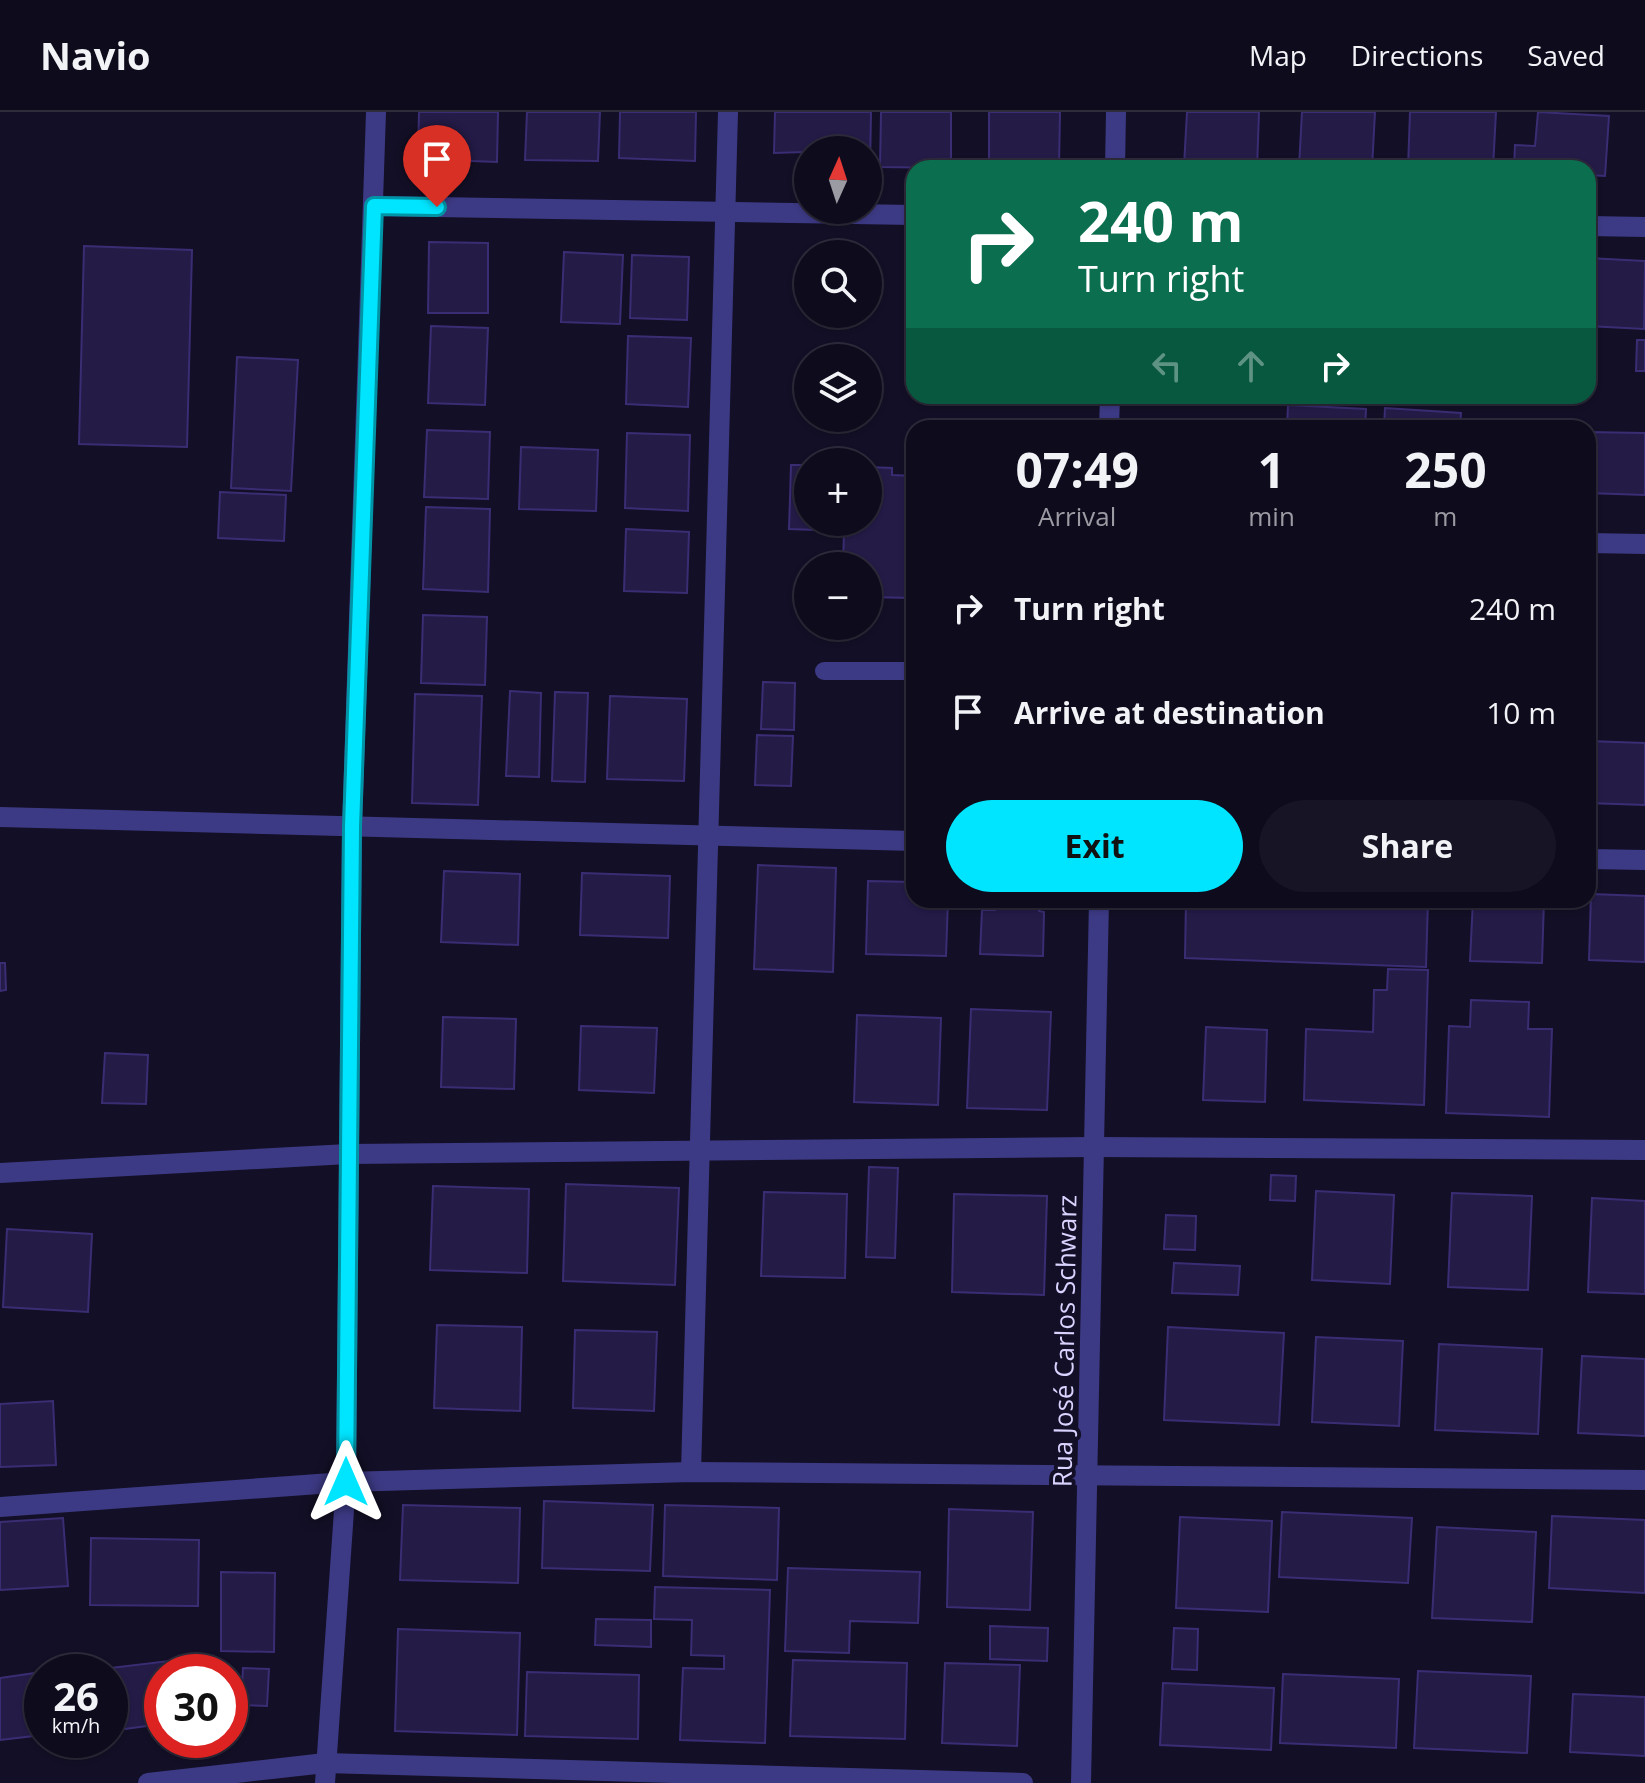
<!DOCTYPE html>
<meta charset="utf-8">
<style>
:root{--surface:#0e0b1c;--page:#171425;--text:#f1f3f6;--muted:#9b9ba3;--line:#2e2b3b;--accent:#00e5ff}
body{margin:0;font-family:"Open Sans",sans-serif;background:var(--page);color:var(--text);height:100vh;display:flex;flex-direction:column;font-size:30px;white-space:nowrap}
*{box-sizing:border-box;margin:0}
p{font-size:26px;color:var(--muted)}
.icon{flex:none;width:44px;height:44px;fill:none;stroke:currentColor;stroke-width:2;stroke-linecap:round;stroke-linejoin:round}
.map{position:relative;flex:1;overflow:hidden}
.details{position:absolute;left:906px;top:308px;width:690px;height:488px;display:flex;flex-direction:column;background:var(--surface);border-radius:24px;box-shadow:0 2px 6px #0004,0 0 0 2px var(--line)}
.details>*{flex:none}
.guide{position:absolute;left:906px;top:48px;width:690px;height:244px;border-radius:24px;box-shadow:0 2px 6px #0004,0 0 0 2px var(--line);background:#0b6e4f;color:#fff;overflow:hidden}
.needle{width:52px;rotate:3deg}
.fabs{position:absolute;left:794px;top:24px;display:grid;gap:16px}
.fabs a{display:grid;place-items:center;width:88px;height:88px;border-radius:50%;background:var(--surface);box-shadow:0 2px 6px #0004,0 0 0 2px var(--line);font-size:40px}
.speed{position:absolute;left:24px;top:1542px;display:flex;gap:16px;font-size:40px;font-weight:700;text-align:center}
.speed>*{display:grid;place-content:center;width:104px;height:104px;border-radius:50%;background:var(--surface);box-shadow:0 2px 6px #0004,0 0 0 2px var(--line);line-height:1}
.speed small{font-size:20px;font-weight:400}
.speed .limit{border:12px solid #d22;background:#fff;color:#111}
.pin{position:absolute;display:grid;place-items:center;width:68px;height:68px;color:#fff;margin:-82px -34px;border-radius:50% 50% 50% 0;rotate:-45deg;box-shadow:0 0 8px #0007}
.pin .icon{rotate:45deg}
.me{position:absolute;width:88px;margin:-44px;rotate:0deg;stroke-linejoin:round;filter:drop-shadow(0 0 6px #0008)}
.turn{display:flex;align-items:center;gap:28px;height:168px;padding:0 40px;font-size:36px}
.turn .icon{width:104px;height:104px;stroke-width:2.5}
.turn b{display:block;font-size:56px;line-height:68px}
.lanes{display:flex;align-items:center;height:76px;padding:0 40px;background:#0003;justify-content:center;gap:40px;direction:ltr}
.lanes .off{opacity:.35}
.eta{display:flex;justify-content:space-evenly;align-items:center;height:136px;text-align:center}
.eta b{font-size:48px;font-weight:700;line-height:56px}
.button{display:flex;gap:16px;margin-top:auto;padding:16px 40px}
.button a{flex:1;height:92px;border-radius:48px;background:var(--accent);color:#111;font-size:32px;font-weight:700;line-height:92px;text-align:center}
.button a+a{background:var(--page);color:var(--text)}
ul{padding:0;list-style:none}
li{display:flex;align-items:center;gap:24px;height:104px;padding:0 40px}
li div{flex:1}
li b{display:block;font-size:30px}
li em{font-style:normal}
header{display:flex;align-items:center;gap:48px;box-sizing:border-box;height:112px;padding:0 40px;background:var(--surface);border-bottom:2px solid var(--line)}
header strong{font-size:38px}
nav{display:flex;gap:44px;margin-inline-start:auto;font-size:28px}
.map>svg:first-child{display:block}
.building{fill:#241b47;stroke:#3b2d73;stroke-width:2}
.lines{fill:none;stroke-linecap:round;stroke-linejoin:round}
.service{stroke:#3d3a85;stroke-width:18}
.minor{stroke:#3d3a85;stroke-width:20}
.route-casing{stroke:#0095a6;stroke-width:20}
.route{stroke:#00e5ff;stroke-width:14}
.labels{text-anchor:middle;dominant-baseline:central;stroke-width:8;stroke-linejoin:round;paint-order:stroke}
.street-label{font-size:26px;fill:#d9d4ff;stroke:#130f26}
</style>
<header>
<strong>Navio</strong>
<nav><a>Map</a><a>Directions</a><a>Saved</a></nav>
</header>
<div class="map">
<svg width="1645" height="1671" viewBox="0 0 1645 1671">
<rect width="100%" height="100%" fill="#130f26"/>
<g class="building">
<path d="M419,0h79l-1,50 -79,-3z"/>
<path d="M527,0h73l-2,49 -73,-1z"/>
<path d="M620,0h76l-1,49 -76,-3z"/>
<path d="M775,0h96l-1,58 -2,-20 -94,3z"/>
<path d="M881,0h70v56l-71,-1z"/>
<path d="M989,0h71l-1,56h-70z"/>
<path d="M1187,0h72l-2,56 -73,-2z"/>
<path d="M1302,0h73l-3,56 -73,-1z"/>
<path d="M1410,0h86l-3,56h-85z"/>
<path d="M1538,0l71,4 -4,60 -17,-1v-7h-74l1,-23 20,1z"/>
<path d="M429,130l59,1v70h-60z"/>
<path d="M84,134l108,4 -5,197 -108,-3z"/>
<path d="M564,140l59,3 -3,69 -59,-2z"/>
<path d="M632,143l57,2 -2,63 -57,-2z"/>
<path d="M1588,146l57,3 -1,68 -56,-3z"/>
<path d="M431,214l57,2 -3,77 -57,-2z"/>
<path d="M628,224l63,2 -3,69 -62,-3z"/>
<path d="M1637,228h8v31h-9z"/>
<path d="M237,245l61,3 -7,131 -60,-3z"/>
<path d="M1288,293l78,4 -1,19h-78z"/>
<path d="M1385,296l76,5 -1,15h-76z"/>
<path d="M427,318l63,2 -2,67 -64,-2z"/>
<path d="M1588,320l57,1v62l-57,-2z"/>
<path d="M627,321l63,2 -2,76 -63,-3z"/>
<path d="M521,335l77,3 -2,61 -77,-2z"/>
<path d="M791,353h17v57h60v-55l24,1v7l22,1 -3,122 -43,-1v-31h-25l1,-35 -55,-2z"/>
<path d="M220,380l66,3 -2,46 -66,-3z"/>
<path d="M426,395l64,2 -2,83 -65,-3z"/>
<path d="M626,417l63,3 -2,61 -63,-2z"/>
<path d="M423,503l64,2 -2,68 -64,-2z"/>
<path d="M763,570l32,1 -1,47 -33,-1z"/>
<path d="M510,579l31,2 -2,84 -33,-1z"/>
<path d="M555,580l33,1 -3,89 -33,-1z"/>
<path d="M415,582l67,2 -4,109 -66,-2z"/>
<path d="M610,584l77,3 -3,82 -77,-2z"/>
<path d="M757,623l36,1 -2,50 -36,-1z"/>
<path d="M1588,629l57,2v62l-57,-2z"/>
<path d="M758,753l78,3 -3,104 -79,-3z"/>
<path d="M444,759l76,3 -2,71 -77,-3z"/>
<path d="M582,761l88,3 -2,62 -88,-3z"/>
<path d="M868,769l46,1v18h34l-2,56 -80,-2z"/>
<path d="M1591,782l54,2v66l-56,-2z"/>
<path d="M996,788h44l-1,11 5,1 -1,44 -63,-2 2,-44h13z"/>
<path d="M1186,788h242l-2,67 -241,-9z"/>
<path d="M1473,788h71l-2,63 -72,-2z"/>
<path d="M0,851h5l1,27 -6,1z"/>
<path d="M1388,857l40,1 -4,135 -120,-5 2,-71 67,3 1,-42h13z"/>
<path d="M1471,888l58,2 -1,27h24l-3,88 -103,-4 3,-87 21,1z"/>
<path d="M971,897l80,3 -4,98 -80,-2z"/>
<path d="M857,903l84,3 -3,87 -84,-3z"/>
<path d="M443,905l73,2 -2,70 -73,-2z"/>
<path d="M581,914l76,2 -3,65 -75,-3z"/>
<path d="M1206,915l61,3 -2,72 -62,-2z"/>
<path d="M105,941l43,2 -2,49 -44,-1z"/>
<path d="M869,1055l29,1 -3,90 -29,-1z"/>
<path d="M1271,1063l25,1 -1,25 -25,-1z"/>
<path d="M566,1072l113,4 -4,97 -112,-4z"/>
<path d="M433,1074l96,3 -2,84 -97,-3z"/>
<path d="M1316,1079l78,4 -4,89 -78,-4z"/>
<path d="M764,1080l83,2 -2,84 -84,-2z"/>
<path d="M1452,1081l80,3 -4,94 -80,-3z"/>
<path d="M954,1082l93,2 -3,99 -92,-3z"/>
<path d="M1592,1086l53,3v93l-57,-2z"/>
<path d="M1166,1103l30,1 -1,34 -31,-1z"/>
<path d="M7,1117l85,5 -4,78 -85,-5z"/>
<path d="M1174,1151l66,3 -2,29 -66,-2z"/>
<path d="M437,1213l85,2 -2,84 -86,-3z"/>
<path d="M1168,1215l116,6 -5,92 -115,-5z"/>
<path d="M575,1218l82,2 -3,79 -81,-3z"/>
<path d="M1316,1225l87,4 -4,85 -87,-4z"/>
<path d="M1439,1232l103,5 -4,85 -103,-4z"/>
<path d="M1582,1244l63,3v77l-67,-3z"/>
<path d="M53,1289l3,64 -56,2v-63z"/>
<path d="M544,1389l109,4 -3,66 -108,-3z"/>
<path d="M403,1393l117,3 -2,75 -118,-3z"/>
<path d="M665,1393l114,3 -2,72 -114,-4z"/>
<path d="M949,1397l84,3 -3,98 -83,-3z"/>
<path d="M1282,1400l130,6 -4,65 -129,-6z"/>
<path d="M1552,1404l93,4v73l-96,-5z"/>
<path d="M1180,1405l92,4 -4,91 -92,-4z"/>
<path d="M63,1406l5,68 -68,4v-68z"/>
<path d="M1437,1415l99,5 -4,90 -100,-4z"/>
<path d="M91,1426l108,2 -1,66 -108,-1z"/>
<path d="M788,1456l132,4 -2,51 -68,-2 -1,32 -64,-2z"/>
<path d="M221,1460l54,1 -1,79 -53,-1z"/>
<path d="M655,1475l115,3 -5,153 -85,-3 3,-72 41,1v-13l-33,-1 1,-35 -38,-1z"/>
<path d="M596,1507l55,1v27l-56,-2z"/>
<path d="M990,1514l58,2 -1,33 -57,-2z"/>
<path d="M1174,1516l24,1 -1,41 -25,-1z"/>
<path d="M398,1517l122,4 -3,102 -122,-4z"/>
<path d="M177,1548l2,12h-17v52l-52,7v-59l-16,-2z"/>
<path d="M793,1548l114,3 -2,76 -115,-3z"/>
<path d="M945,1551l75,2 -3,81 -75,-3z"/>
<path d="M84,1555v5h-39z"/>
<path d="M243,1556l26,1 -2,37 -26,-1z"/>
<path d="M1418,1559l113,5 -4,77 -113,-5z"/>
<path d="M42,1560v63l-42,5v-62z"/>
<path d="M527,1560l112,3 -1,64 -113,-3z"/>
<path d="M1283,1562l116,5 -3,69 -116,-5z"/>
<path d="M1163,1571l111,5 -3,62 -111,-5z"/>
<path d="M1573,1582l72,3v59l-75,-4z"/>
</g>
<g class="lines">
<path class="service" d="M824,559h90"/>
<g class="minor">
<path d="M1115,56l1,-56"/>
<path d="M374,94l540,9"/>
<path d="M1588,114l57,1"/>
<path d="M1109,316l1,-32"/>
<path d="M1588,431l57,1"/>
<path d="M0,705l914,24"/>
<path d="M1588,747l57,1"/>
<path d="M0,1061l348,-19 746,-7 551,3"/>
<path d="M691,1360l37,-1360"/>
<path d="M0,1395l346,-25 345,-10 954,8"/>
<path d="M148,1671l177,-20 698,20"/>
<path d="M325,1671l21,-301 6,-655 24,-715"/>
<path d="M1081,1671l18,-883"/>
</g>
</g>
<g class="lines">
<g class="route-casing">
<path id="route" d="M346,1370l6,-655 22,-621 63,1"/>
</g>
<use href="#route" class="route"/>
</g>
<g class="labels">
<g class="street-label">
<text transform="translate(1064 1229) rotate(-89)">Rua José Carlos Schwarz</text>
</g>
</g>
</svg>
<div class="fabs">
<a><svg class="needle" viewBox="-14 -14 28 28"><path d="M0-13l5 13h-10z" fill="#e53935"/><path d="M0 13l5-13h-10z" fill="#9b9ba3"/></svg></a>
<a><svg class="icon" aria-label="search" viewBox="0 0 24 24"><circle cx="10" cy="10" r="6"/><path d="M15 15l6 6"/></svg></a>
<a><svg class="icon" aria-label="layers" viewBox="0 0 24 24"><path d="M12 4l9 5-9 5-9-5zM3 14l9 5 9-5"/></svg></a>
<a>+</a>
<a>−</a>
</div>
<div class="speed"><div>26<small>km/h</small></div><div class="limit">30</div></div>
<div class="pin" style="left:437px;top:95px;background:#d93025"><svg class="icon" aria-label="arrive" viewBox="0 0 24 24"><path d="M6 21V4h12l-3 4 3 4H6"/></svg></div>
<svg class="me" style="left:346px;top:1370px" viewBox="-20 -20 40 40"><path d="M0-17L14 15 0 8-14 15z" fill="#00e5ff" stroke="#fff" stroke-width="4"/></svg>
<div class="guide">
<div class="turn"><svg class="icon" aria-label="right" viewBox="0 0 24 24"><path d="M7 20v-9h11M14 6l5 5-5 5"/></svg><div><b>240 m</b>Turn right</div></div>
<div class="lanes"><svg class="icon off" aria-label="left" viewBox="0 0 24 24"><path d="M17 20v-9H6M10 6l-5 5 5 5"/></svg><svg class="icon off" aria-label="ahead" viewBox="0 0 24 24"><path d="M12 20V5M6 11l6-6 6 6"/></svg><svg class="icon" aria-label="right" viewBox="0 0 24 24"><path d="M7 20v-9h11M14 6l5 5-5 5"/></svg></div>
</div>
<section class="details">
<div class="eta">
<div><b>07:49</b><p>Arrival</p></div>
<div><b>1</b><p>min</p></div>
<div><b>250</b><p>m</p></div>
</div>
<ul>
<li><svg class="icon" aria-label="right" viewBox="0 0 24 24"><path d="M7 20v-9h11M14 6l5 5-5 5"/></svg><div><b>Turn right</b></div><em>240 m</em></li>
<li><svg class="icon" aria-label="arrive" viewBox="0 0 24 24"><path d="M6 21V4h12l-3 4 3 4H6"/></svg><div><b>Arrive at destination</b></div><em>10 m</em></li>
</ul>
<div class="button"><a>Exit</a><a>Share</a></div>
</section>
</div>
